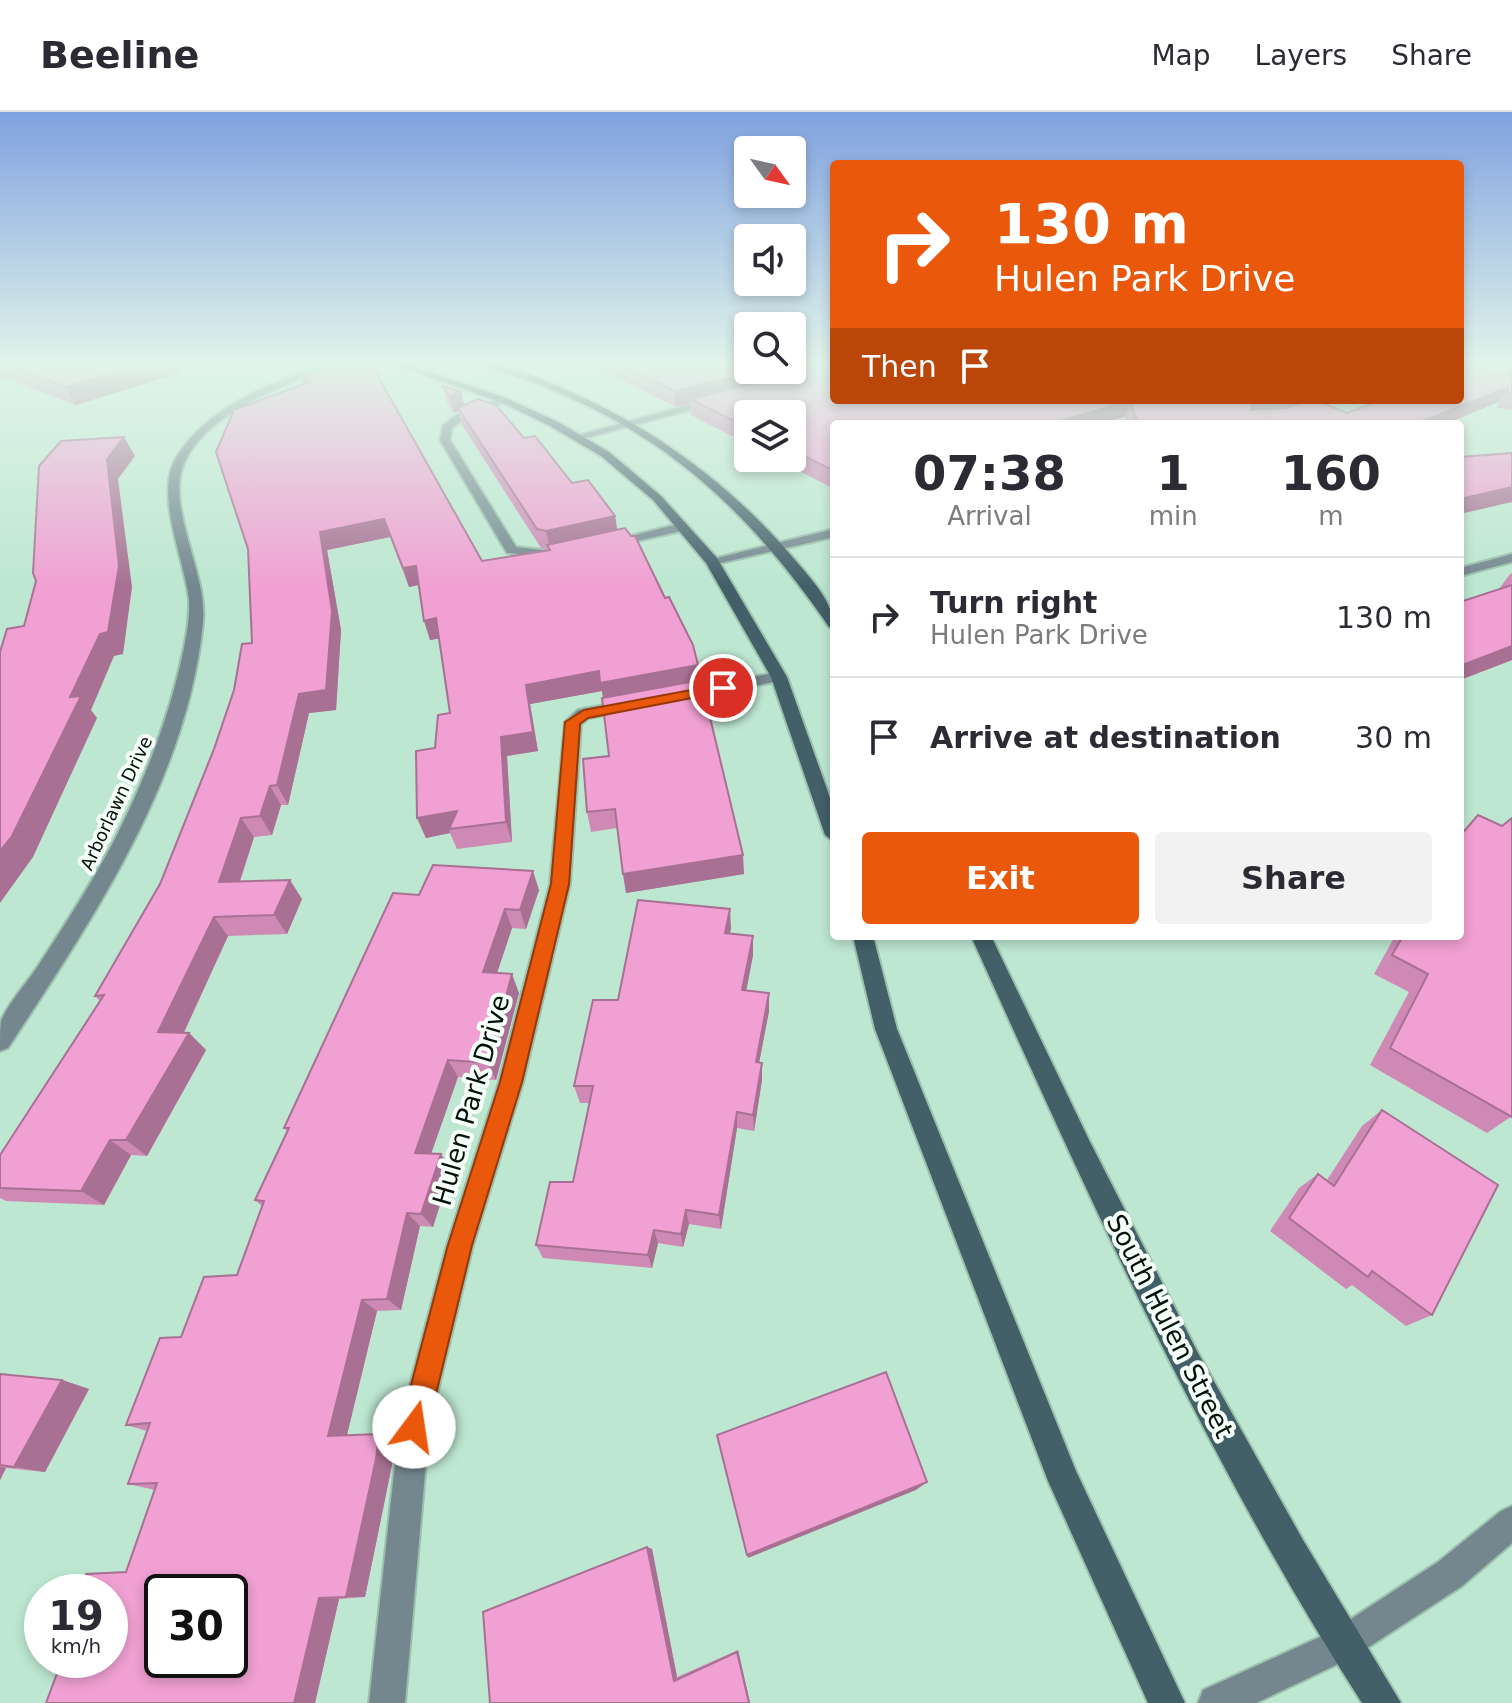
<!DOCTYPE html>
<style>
:root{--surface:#fff;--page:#f2f2f3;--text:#2b2b33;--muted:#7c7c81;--line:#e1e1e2;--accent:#ea580c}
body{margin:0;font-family:"DejaVu Sans",sans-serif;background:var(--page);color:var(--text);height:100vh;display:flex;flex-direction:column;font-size:30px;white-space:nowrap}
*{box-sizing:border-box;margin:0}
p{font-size:26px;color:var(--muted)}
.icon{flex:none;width:44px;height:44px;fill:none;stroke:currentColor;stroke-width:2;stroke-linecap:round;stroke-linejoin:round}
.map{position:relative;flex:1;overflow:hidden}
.details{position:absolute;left:830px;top:308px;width:634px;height:520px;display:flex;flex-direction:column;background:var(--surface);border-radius:8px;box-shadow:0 4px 12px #0003}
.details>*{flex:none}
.guide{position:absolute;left:830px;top:48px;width:634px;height:244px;border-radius:8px;box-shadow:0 4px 12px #0003;background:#ea580c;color:#fff;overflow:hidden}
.needle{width:52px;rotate:123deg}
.buttons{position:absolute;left:734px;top:24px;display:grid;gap:16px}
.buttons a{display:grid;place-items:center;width:72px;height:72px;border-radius:8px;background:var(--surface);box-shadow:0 4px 12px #0003;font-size:40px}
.speed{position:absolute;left:24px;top:1462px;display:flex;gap:16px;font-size:40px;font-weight:700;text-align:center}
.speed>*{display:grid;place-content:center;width:104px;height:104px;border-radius:50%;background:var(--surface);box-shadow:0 4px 12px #0003;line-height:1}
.speed small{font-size:20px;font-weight:400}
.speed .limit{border:4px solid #111;border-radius:12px;background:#fff;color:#111}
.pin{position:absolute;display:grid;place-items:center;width:68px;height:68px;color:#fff;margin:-34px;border:4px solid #fff;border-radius:50%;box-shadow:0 2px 8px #0007}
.me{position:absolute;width:88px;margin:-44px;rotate:14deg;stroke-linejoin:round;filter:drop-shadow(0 0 6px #0008)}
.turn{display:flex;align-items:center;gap:28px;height:168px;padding:0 32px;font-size:36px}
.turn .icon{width:104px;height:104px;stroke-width:2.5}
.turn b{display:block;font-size:56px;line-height:68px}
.then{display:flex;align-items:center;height:76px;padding:0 32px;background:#0003;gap:16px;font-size:30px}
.eta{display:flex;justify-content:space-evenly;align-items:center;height:136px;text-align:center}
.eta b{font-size:48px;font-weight:700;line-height:56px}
.action{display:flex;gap:16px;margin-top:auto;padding:16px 32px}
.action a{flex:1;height:92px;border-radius:8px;background:var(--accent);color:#fff;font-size:32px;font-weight:700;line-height:92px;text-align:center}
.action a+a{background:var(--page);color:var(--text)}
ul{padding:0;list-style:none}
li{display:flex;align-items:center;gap:24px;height:120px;padding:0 32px;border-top:2px solid var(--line)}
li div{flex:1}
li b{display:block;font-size:30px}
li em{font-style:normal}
header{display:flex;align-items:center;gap:48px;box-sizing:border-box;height:112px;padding:0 40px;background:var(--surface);border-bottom:2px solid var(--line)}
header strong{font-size:38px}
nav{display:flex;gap:44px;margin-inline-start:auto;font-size:28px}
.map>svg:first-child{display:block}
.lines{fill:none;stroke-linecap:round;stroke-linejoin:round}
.minor-casing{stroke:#9cc0ad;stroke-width:4}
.secondary-casing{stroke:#9cc0ad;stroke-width:4}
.minor{fill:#74878e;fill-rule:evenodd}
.secondary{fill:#435f68;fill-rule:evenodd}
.wall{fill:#ce8ab5}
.shaded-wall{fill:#a87093}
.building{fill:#f0a0d2;stroke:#a87093;stroke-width:2;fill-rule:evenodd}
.route{fill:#ea580c;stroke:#983908;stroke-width:2}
.labels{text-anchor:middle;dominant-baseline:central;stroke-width:8;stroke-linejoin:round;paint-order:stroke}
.far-street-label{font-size:18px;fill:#03110a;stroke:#f6fffa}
.near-street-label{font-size:26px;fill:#03110a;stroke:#f6fffa}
</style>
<header>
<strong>Beeline</strong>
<nav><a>Map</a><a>Layers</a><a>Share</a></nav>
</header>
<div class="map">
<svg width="1512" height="1591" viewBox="0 0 1512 1591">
<rect width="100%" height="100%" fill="#bde7d1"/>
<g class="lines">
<g class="minor-casing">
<g id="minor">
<path d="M327,251h14c-13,8 -30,12 -45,18 -39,16 -91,39 -111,80 -21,44 23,112 18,161 -15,157 -111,298 -195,426l-8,3c0,-9 0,-22 1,-30 8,-19 26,-38 37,-55 27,-41 53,-82 76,-125 31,-61 56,-125 70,-193 3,-16 6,-31 5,-48 -4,-40 -35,-105 -13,-142 33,-53 96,-75 151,-95z"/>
<path d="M503,285l3,5 -40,16 -14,10 -2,12 66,107 44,5v6l-53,-5 -67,-113 3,-15 15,-11z"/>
<path d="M717,285l3,5 -142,38 -5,-3z"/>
<path d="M682,411l4,1v6l-76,17 -6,-4z"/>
<path d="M834,417v8l-122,28 -7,-4z"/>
<path d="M1512,442v8l-52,14v-8z"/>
<path d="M779,560l5,2v6l-106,21 -8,-5 8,-5z"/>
<path d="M627,589l8,5 -2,3 -44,9 -8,6 -11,160 -47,198 -50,163 -44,182 -24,276h-36l30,-276 48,-182 52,-163 51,-198 15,-162 13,-12z"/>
<path d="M1512,1394v37l-50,43 -107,70 -99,47h-58l5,-13 128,-58 107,-70 63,-51z"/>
</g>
</g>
<g class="secondary-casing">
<g id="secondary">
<path d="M390,251h14l102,35 52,24 51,30 52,44 56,62 70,119 47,132v33l-9,-7 -54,-158 -65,-114 -53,-63 -52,-44 -51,-30 -50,-24z"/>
<path d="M481,251c27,0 56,14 81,25 91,39 170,97 234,173 16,19 38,42 38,67l-5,-1c-65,-95 -140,-173 -246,-223 -17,-8 -34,-16 -51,-22 -16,-6 -36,-10 -51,-19z"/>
<path d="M853,824h20l24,93 179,442 109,232h-37l-100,-222 -173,-452z"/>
<path d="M971,824h20l99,206 107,209 106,189 98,163h-39c-155,-241 -273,-506 -391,-767z"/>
</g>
</g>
<use href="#minor" class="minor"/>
<use href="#secondary" class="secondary"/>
</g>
<g class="wall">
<path d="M0,251h178l4,9 -106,33 -71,-27 -5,2z"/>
<path d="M341,251l141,198 66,-11 -1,-1 -6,-1 -79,-123 -4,-14 -4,2 -7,-11 -4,-16 21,19 60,33 48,45 43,33 2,14 82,150 45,194 -118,19 -9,-65 -26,4 -4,-20 22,-56 -7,-65 -72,13 8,47 -31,5 5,86 -55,7 -7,-16 -24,5 -9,-20 18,-70 15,-35 -11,-75 -9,2 -11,-55 -10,2 -19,-50 -63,13 14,80 -5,80 -27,3 -21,92h-7l-9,30 -18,2 -14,45 62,17 -15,35 -59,2 -44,97h5l17,17 -59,106 -16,-1 -27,50 -98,-4 -6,-3v-43l100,-154 -5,-5 65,-112 54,-135 38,-106 -4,-94 55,-164 -3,-7z"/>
<path d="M589,251h159l86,37h474l-1,1 18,3 22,9 29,-11v-2h84l48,-27 1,-1 -4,-1 1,-8h6v47l-15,-2 1,-6 -52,22h-319l-2,-7 -291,7v65l-60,-31h18v-44h-44v30l-57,-29 -1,-11 -14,3z"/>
<path d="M1512,461v87l-52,20 39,-91 11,-15z"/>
<path d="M1478,703l24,11 10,290 -25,17 -117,-68 39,-73 -35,-18 21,-38h65v-102z"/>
<path d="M539,778l-13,39 -14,-1 -15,45 22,20 -23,87 -38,-3 -27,77 20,16 -18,57 -13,-1 -19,84 -24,1 -30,124 32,-1 15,7 -2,24 -27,132 -26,2 -24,104h-269l80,-131 29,-82 -27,-6 19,-53 -21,-6 55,-88 56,-62 25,-69 -7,-6 32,-69 -3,-3 135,-233z"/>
<path d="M731,816l-1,5 23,22 -7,35 23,21 -10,51 3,1v17l-8,51 -17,-3 -16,101 -32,-5 -6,23 -25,-4 -6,25 -109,-10 -7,-13 37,-63 16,-79h-9l-6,-17 44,-86z"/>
<path d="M1382,998l50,205 -26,11 -54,-41 -6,4 -76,-58 29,-43 19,-14 9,6 35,-54z"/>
<path d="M0,1262l62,6 27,9 -44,83 -39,-4 -6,12z"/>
<path d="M647,1435l5,2 25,128 61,-27 12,53h-260z"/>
</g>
<g class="shaded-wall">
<path d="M146,251h32l4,9 -106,33 -10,-18z"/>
<path d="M792,251h42l-144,36v5l-14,3 -1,-16 89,-21h28z"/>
<path d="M0,258l5,8 -5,2z"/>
<path d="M1508,275l-10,15 -52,22h-31z"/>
<path d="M461,280l4,16h-7v3l-4,2 -4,-16z"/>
<path d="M1272,288h36l-1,2 -62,19 7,-16z"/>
<path d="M1130,289l-5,16 -25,7h-51z"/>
<path d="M124,325l11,19 -17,23 14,108 -9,67 -9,2 -23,54 6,8 -64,139 -33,46v-52l70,-154 37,-238z"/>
<path d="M1512,375v15l-52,12v-15z"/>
<path d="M615,404l3,18 -68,15 -4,-18z"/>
<path d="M384,407l6,18 -63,13 14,80 -5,80 -27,3 -21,92 -11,-20 22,-91 21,-162z"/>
<path d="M416,454l6,18 -13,3 -6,-19z"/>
<path d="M436,506l7,20 -13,2 -6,-19z"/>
<path d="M1512,534v14l-52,20v-14z"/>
<path d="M698,553l1,19 -95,18 -2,-11 -72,13 8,47 -31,5 5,86 -6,-20 -5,-85 25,-52 73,-14z"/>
<path d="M270,674l11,19 -9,30 -12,-19z"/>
<path d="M457,699l-8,18 1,4 -24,5 -9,-20z"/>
<path d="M241,706l13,19 -21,64 -14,-19z"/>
<path d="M743,743l1,19 -118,19 -3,-19z"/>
<path d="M533,759l6,19 -13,39 -6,-19z"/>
<path d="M290,768l12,19 -15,35 -13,-19z"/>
<path d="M505,797l7,19 -21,63 -8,-19z"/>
<path d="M730,797l1,19 -5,23 -1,-18z"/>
<path d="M214,805l14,19 -52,113 -18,-17z"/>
<path d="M753,824v19l-10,53 -1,-18z"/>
<path d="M512,862l7,19 -23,87 -8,-17z"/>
<path d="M769,881v18l-13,68v-17z"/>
<path d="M189,921l17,17 -59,106 -21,-16z"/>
<path d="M448,948l10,17 -32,91 -11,-15z"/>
<path d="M762,951v17l-8,51 -1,-16z"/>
<path d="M737,1000v16l-16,101 -2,-14z"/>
<path d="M110,1028l21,15 -27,50 -23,-14z"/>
<path d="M441,1042l10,16 -18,57 -12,-13z"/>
<path d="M686,1098l3,14 -6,23 -2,-13z"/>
<path d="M407,1101l13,13 -19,84 -14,-11z"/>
<path d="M654,1118l4,13 -6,25 -4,-13z"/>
<path d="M362,1188l15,11 -32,132 -17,-7z"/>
<path d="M62,1268l27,9 -44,83 -31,-5z"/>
<path d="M379,1322l15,7 -2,24 -27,132h-19z"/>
<path d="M0,1355l6,1 -6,12z"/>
<path d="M927,1370l-11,8 -168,68 -1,-3z"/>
<path d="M647,1435l5,2 25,128 -3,4z"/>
<path d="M319,1486l20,1 -24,104h-21z"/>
<path d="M738,1538l12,53h-1l-12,-51z"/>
</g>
<g class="building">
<path d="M1,251h145l-80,24z"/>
<path d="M341,251l30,1 111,197 68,-11 -3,-5 78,-17 6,8h4l30,62 4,-1 24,48 5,20 -98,18 -1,-12 -73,14 7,47 -32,5 5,85 -57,7 8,-18 -40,7 -1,-67 19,-3 3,-33 12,-2 -14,-95 -12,3 -8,-55 -13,2 -19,-49 -64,13 12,79 -6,79 -27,4 -22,91 -7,1 -10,30 -19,2 -22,64 71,-2 -16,35 -60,2 -56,115 31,1 -63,107h-16l-29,51 -81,-3v-33l104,-160 -9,1 65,-112 54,-135 20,-59 8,-46 10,-1 -4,-94 -32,-97 18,-42 78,-29 -12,-3z"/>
<path d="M618,251h130v7h16l-89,21z"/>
<path d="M834,252v36h438l-20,5 -1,5 35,-2 25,-8h11l3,4 22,9 34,-13h79v-33l50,7 2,-7v26l-5,-1 1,-5 -93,37h-277l-8,-23 -81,23h-215v47l-42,-21v-36h-44v14l-58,-29z"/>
<path d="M443,274l18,6 -11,5z"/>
<path d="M478,287l18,6 28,33 11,-2 37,47 16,-3 27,36 -69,15 -9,-2 -79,-121z"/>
<path d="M124,325l-17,22 12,107 -11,66 -8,2 -30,63 11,-1 -69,140 -12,15v-199l7,-23 17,-3 12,-45 -3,-8 6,-107 22,-25z"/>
<path d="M1512,341v34l-52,12v-42z"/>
<path d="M1512,473v61l-52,20v-64z"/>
<path d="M701,568l42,175 -120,19 -8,-65 -28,3 -4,-53 26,-3 -7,-58z"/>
<path d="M1478,703l24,11 10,-8v299l-122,-69 38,-74 -36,-19 11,-19h57v-100z"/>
<path d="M433,753l100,6 -13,39 -15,-1 -22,63 29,2 -24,89 -40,-3 -33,93 26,1 -20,60 -14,-1 -20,86 -25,1 -34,136 51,-2 -3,25 -30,138 -27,1 -25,105h-248l16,-43h-7h55v-68h-30l6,-18 40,-2 31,-89 -29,1 22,-61 -24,2 34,-87 21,-1 23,-60 33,-2 27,-74 -9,-1 34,-72h-5l109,-235 26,2zM162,1480h68v68h-68z"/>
<path d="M638,788l92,9 -5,24 28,3 -11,54 27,3 -13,69 6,1 -9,52 -16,-3 -18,103 -33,-5 -5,24 -27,-4 -6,25 -112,-10 14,-63h23l20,-96h-19l19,-86h25z"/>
<path d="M1382,998l116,75 -66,130 -60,-44 -4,6 -79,-59 29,-44 16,12z"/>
<path d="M886,1260l41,110 -180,73 -30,-120z"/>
<path d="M0,1262l62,6 -48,87 -14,-2z"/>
<path d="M647,1435l27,134 63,-29 12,51h-259l-7,-91z"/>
</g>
<linearGradient id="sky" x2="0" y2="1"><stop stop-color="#80a2e0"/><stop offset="0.53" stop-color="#e1f4ea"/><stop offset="1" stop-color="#e1f4ea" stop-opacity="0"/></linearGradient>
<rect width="1512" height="474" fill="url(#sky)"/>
<path class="route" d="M723,572l7,4 -2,3 -140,27 -8,6 -11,160 -47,198 -50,163 -44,182 -4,9 -10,4 -10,-4 -4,-9 48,-182 52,-163 51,-198 14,-162 19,-12z"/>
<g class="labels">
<g class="far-street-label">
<text transform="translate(116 691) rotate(-65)">Arborlawn Drive</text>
</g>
<g class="near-street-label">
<text transform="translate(471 988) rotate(-74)">Hulen Park Drive</text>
<text transform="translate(1170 1214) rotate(63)">South Hulen Street</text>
</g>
</g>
</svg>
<div class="buttons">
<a><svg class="needle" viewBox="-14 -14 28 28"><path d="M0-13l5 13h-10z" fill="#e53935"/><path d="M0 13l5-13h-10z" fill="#7c7c81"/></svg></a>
<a><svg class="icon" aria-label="sound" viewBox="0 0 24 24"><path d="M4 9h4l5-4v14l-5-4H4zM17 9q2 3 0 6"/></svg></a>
<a><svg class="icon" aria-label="search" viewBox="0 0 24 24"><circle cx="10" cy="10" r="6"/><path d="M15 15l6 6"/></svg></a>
<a><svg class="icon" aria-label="layers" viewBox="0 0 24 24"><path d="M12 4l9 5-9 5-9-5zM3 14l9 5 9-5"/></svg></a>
</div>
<div class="speed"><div>19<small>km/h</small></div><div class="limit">30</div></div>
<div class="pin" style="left:723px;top:576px;background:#d93025"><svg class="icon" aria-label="arrive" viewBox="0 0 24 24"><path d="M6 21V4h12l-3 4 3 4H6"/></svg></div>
<svg class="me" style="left:414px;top:1315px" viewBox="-20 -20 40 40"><circle r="19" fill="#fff"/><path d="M0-13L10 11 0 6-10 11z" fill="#ea580c"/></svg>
<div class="guide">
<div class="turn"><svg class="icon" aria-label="right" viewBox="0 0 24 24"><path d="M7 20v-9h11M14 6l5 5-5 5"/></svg><div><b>130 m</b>Hulen Park Drive</div></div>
<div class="then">Then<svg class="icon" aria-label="arrive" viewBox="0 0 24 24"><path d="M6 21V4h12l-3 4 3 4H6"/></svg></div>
</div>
<section class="details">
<div class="eta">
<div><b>07:38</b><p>Arrival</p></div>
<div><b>1</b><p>min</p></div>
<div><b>160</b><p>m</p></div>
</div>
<ul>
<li><svg class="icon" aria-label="right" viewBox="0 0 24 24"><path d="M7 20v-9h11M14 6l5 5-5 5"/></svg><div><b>Turn right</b><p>Hulen Park Drive</p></div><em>130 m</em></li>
<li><svg class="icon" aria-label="arrive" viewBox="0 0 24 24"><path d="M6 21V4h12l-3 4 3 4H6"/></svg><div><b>Arrive at destination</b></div><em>30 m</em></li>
</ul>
<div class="action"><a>Exit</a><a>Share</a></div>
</section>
</div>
